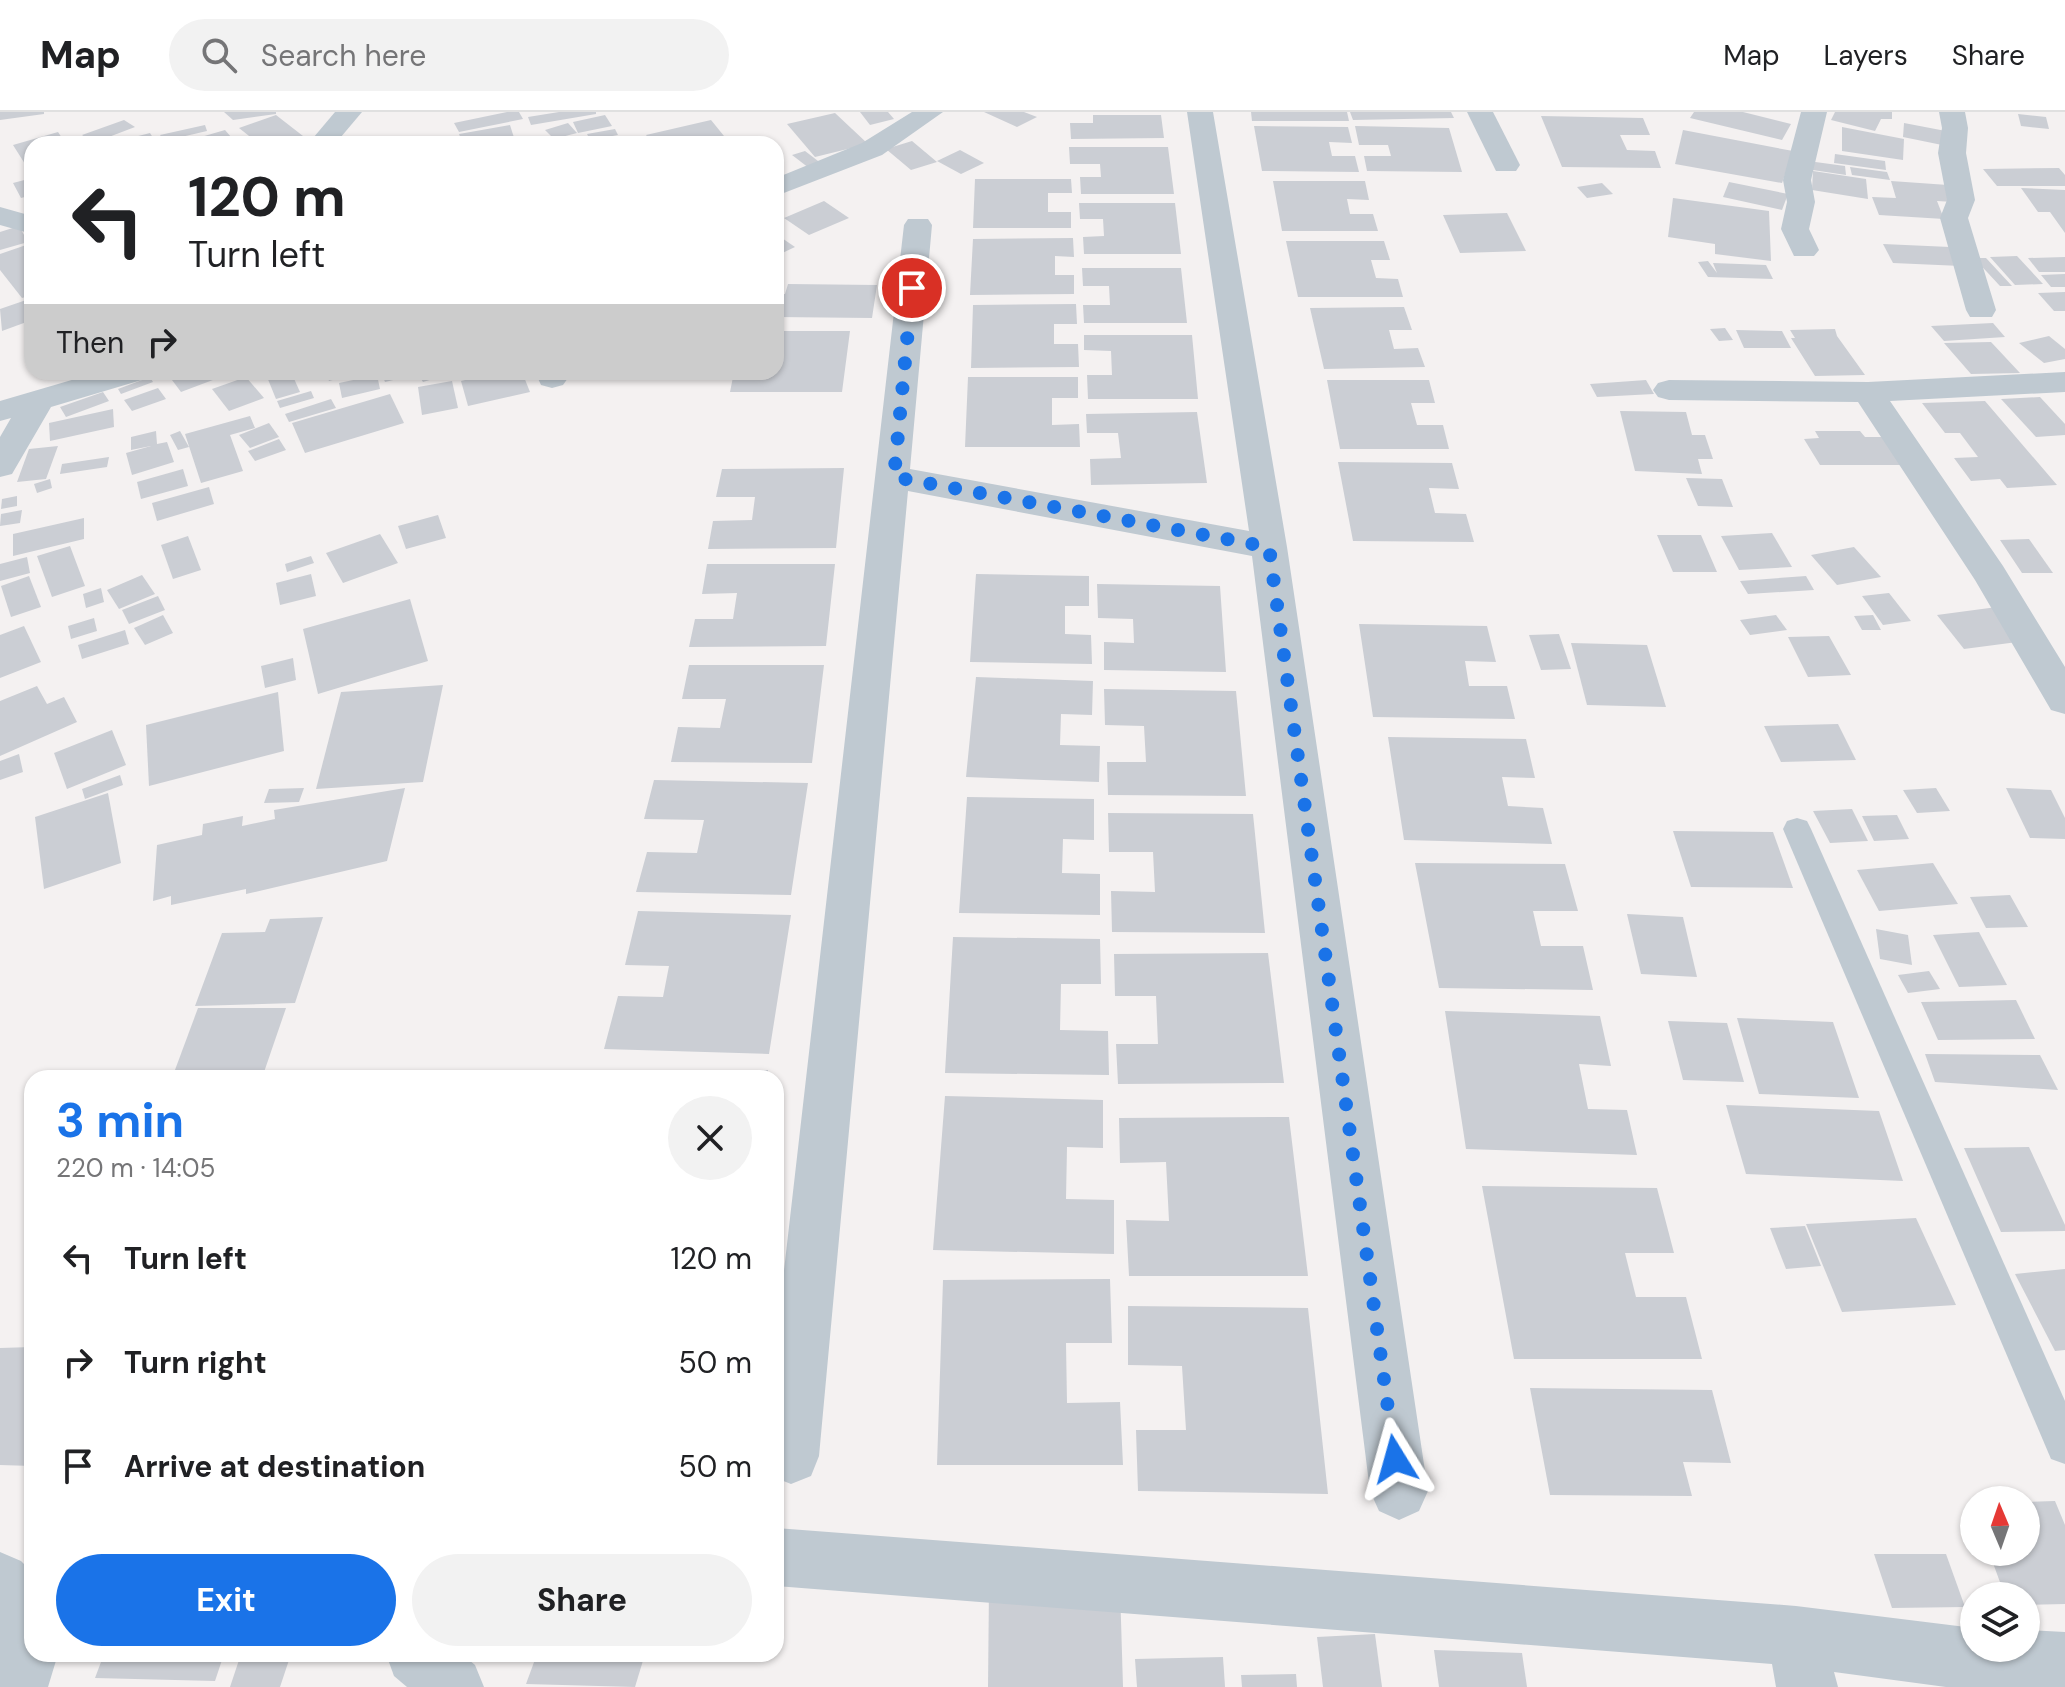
<!DOCTYPE html>
<meta charset="utf-8">
<style>
:root{--surface:#fff;--page:#f2f2f2;--text:#202124;--muted:#757577;--line:#e0e0e0;--accent:#1a73e8}
body{margin:0;font-family:"DM Sans",sans-serif;background:var(--page);color:var(--text);height:100vh;display:flex;flex-direction:column;font-size:30px;white-space:nowrap}
*{box-sizing:border-box;margin:0}
p{font-size:26px;color:var(--muted)}
.icon{flex:none;width:44px;height:44px;fill:none;stroke:currentColor;stroke-width:2;stroke-linecap:round;stroke-linejoin:round}
.map{position:relative;flex:1;overflow:hidden}
.drawer{position:absolute;left:24px;top:958px;width:760px;height:592px;display:flex;flex-direction:column;background:var(--surface);border-radius:24px;box-shadow:0 2px 6px #0004}
.drawer>*{flex:none}
.hud{position:absolute;left:24px;top:24px;width:760px;height:244px;border-radius:24px;box-shadow:0 2px 6px #0004;background:#fff;color:var(--text);overflow:hidden}
.needle{width:52px;rotate:358deg}
.fabs{position:absolute;left:1960px;top:1374px;display:grid;gap:16px}
.fabs a{display:grid;place-items:center;width:80px;height:80px;border-radius:50%;background:var(--surface);box-shadow:0 2px 6px #0004;font-size:40px}
.pin{position:absolute;display:grid;place-items:center;width:68px;height:68px;color:#fff;margin:-34px;border:4px solid #fff;border-radius:50%;box-shadow:0 2px 8px #0007}
.me{position:absolute;width:88px;margin:-44px;rotate:352deg;stroke-linejoin:round;filter:drop-shadow(0 0 6px #0008)}
.turn{display:flex;align-items:center;gap:28px;height:168px;padding:0 32px;font-size:36px}
.turn .icon{width:104px;height:104px;stroke-width:2.5}
.turn b{display:block;font-size:56px;line-height:68px}
.then{display:flex;align-items:center;height:76px;padding:0 32px;background:#0003;gap:16px;font-size:30px}
.round{display:grid;place-items:center;flex:none;width:84px;height:84px;border-radius:42px;background:var(--page)}
.head{display:flex;align-items:center;justify-content:space-between;height:136px;padding:0 32px}
h1{font-size:48px;font-weight:700;line-height:60px;color:var(--accent)}
.button{display:flex;gap:16px;margin-top:auto;padding:16px 32px}
.button a{flex:1;height:92px;border-radius:48px;background:var(--accent);color:#fff;font-size:32px;font-weight:700;line-height:92px;text-align:center}
.button a+a{background:var(--page);color:var(--text)}
ul{padding:0;list-style:none}
li{display:flex;align-items:center;gap:24px;height:104px;padding:0 32px}
li div{flex:1}
li b{display:block;font-size:30px}
li em{font-style:normal}
header{display:flex;align-items:center;gap:48px;box-sizing:border-box;height:112px;padding:0 40px;background:var(--surface);border-bottom:2px solid var(--line)}
header strong{font-size:38px}
nav{display:flex;gap:44px;margin-inline-start:auto;font-size:28px}
.search{width:560px;height:72px;background:var(--page);display:flex;align-items:center;gap:20px;box-sizing:border-box;padding:0 28px;border-radius:44px;color:var(--muted);font-size:30px}
.map>svg:first-child{display:block}
.building{fill:#cbced4}
.lines{fill:none;stroke-linecap:round;stroke-linejoin:round}
.lane{fill:#bfc9d1;fill-rule:evenodd}
.street{fill:#bfc9d1;fill-rule:evenodd}
.route{stroke:#1a73e8;stroke-width:14;stroke-dasharray:0 25.2}
</style>
<header>
<strong>Map</strong>
<div class="search"><svg class="icon" aria-label="search" viewBox="0 0 24 24"><circle cx="10" cy="10" r="6"/><path d="M15 15l6 6"/></svg>Search here</div>
<nav><a>Map</a><a>Layers</a><a>Share</a></nav>
</header>
<div class="map">
<svg width="2065" height="1575" viewBox="0 0 2065 1575">
<rect width="100%" height="100%" fill="#f4f1f1"/>
<g class="building">
<path d="M0,0h44v2l-44,6z"/>
<path d="M224,0h52v2l-43,6z"/>
<path d="M507,0h12l4,7 -64,13 -5,-9z"/>
<path d="M559,0h37v2l-65,11 -3,-8z"/>
<path d="M860,0h28l6,7 -24,6z"/>
<path d="M984,0h40l13,5 -20,10z"/>
<path d="M1251,0h96l2,9h-97z"/>
<path d="M1350,0h101l3,6 -101,2z"/>
<path d="M1694,0h49l48,12 -9,16 -92,-22z"/>
<path d="M1835,0h57v7h-11l-6,12 -44,-11z"/>
<path d="M835,1l33,31 -53,13 -28,-33z"/>
<path d="M2018,2l28,3 3,12 -28,-3z"/>
<path d="M276,3l27,21 -23,8h-21l-20,-16z"/>
<path d="M605,3l7,11 -34,7 -5,-11z"/>
<path d="M1093,3h68l3,23 -93,1 -1,-16h23z"/>
<path d="M1541,4l102,2 7,17h-30l7,15 28,1 6,17 -99,-1z"/>
<path d="M124,8l11,7 -42,16 -11,-8z"/>
<path d="M711,8l13,16 -35,8h-36l-7,-9z"/>
<path d="M568,11l9,10 -23,6 -9,-9z"/>
<path d="M1904,11l47,9 -4,14 -44,-9z"/>
<path d="M205,13l2,6 -43,10 -4,-6z"/>
<path d="M510,13l6,19h-53l-4,-10z"/>
<path d="M1254,14l94,1 4,16 -23,-1 3,14h23l4,16 -97,-1z"/>
<path d="M1355,14l94,2 13,44 -95,-1 -3,-15h27l-3,-11h-29z"/>
<path d="M1842,15l62,12 -1,21 -61,-9z"/>
<path d="M615,17l3,6 -28,5 -3,-6z"/>
<path d="M225,18l12,14h-30l-6,-7z"/>
<path d="M1683,18l110,21 -11,32 -107,-19z"/>
<path d="M58,20l8,12h-34v31l-19,-30z"/>
<path d="M150,21l7,11h-46v-1z"/>
<path d="M912,29l25,21 -26,8 -25,-21z"/>
<path d="M1069,35h99l6,47h-93l-1,-17h21l-1,-13h-30z"/>
<path d="M960,38l24,13 -23,11 -24,-13z"/>
<path d="M805,39l17,13 -13,4 -17,-13z"/>
<path d="M1835,42l50,7 1,9 -52,-7z"/>
<path d="M1808,49l37,5 1,9 -40,-6z"/>
<path d="M1850,55l37,5 3,8 -38,-5z"/>
<path d="M2059,56l6,7v11h-68l-14,-17z"/>
<path d="M1813,59l53,8 2,20 -56,-9z"/>
<path d="M32,66v17l-11,3 -8,-15z"/>
<path d="M975,67h96l1,14h-24v19h23v16h-98z"/>
<path d="M1273,69h92l4,19 -22,-1 3,15h23l5,17h-96z"/>
<path d="M1891,69l57,4 6,17 -17,-1 7,18 -65,-4 -7,-18 24,1z"/>
<path d="M1729,70l59,12 -6,16 -59,-13z"/>
<path d="M1602,71l11,11 -26,4 -10,-11z"/>
<path d="M2021,76l44,2v43l-15,-21h-12z"/>
<path d="M1673,86l96,13 2,50 -56,-7v-10l-47,-7z"/>
<path d="M824,89l25,17 -40,17 -25,-17z"/>
<path d="M1079,91h96l6,51h-97l-1,-17 21,-1 -1,-17h-23z"/>
<path d="M1507,101l19,38 -66,2 -17,-38z"/>
<path d="M19,114l9,16 -28,8v-18z"/>
<path d="M776,122l19,13 -19,9z"/>
<path d="M1073,126l1,19 -19,-1v19h19v19l-104,1 3,-56z"/>
<path d="M1286,129h98l6,19h-19l5,18 22,1 5,18h-105z"/>
<path d="M32,131v52l-10,3 -22,-28v-16z"/>
<path d="M1883,132l67,3 11,19 -68,-3z"/>
<path d="M2017,144l26,28 -28,1 -25,-28z"/>
<path d="M2065,145v15h-26l-11,-14z"/>
<path d="M1974,146h12l26,28h-12z"/>
<path d="M1708,149l9,12 -4,-10 53,2 7,14 -65,-2 -10,-15z"/>
<path d="M1082,156h99l6,55h-103l-1,-18h27l-1,-19h-26z"/>
<path d="M2065,162v13h-14l-10,-12z"/>
<path d="M788,172l89,1 -5,33 -96,-1v-23h9z"/>
<path d="M2065,180v19h-11l-16,-18z"/>
<path d="M32,186v22l-30,11 -2,-22z"/>
<path d="M1076,192l1,20h-23v20h24l1,23 -108,1 2,-63z"/>
<path d="M1404,195l8,23h-23l5,19 24,-1 7,19 -101,2 -14,-61z"/>
<path d="M1993,211l12,14 -61,4 -13,-15z"/>
<path d="M1725,216l8,12 -14,1 -9,-12z"/>
<path d="M1835,217l2,7 28,39 -50,1 -24,-38h4l-5,-8z"/>
<path d="M1736,218l46,1 9,17h-47z"/>
<path d="M776,219h74l-8,61h-112l4,-20h42z"/>
<path d="M1084,223h108l6,64h-110l-1,-24h25l-1,-24 -27,-1z"/>
<path d="M2049,224l16,13v10l-21,4 -25,-20z"/>
<path d="M1991,230l29,31 -49,1 -27,-31z"/>
<path d="M166,260h68l-53,20z"/>
<path d="M265,260h26l9,20 -24,7z"/>
<path d="M325,260h32l1,1 -29,8z"/>
<path d="M381,260h32l1,3 -29,7z"/>
<path d="M417,260h36v1l-30,9z"/>
<path d="M498,260h24l8,20 -62,14 -7,-25z"/>
<path d="M377,263l3,14 -38,9 -3,-15z"/>
<path d="M150,265l3,5 -32,12 -3,-5z"/>
<path d="M246,265l18,21 -35,13 -17,-22z"/>
<path d="M968,265h110v21h-26v27l27,-1 1,23h-115z"/>
<path d="M1327,268h102l6,23h-24l6,22h26l6,24h-109z"/>
<path d="M1646,268l8,14 -57,3 -7,-13z"/>
<path d="M452,269l6,27 -36,7 -4,-28z"/>
<path d="M158,276l8,11 -34,12 -8,-11z"/>
<path d="M311,279l3,7 -34,10 -3,-7z"/>
<path d="M103,280l6,9 -43,16 -6,-10z"/>
<path d="M390,282l14,29 -99,30 -13,-30z"/>
<path d="M2040,285l25,27v11l-29,2 -35,-38z"/>
<path d="M331,287l5,9 -47,14 -4,-8z"/>
<path d="M1985,289l72,84 -50,3 -7,-9 -29,2 -17,-23 24,-1 -18,-24h-15l-23,-30z"/>
<path d="M113,297l1,18 -64,14 -1,-18z"/>
<path d="M1620,299l66,1 6,23h13l8,24h-15l4,15 -67,-3z"/>
<path d="M1197,300l10,71 -116,2 -1,-26 31,-1 -3,-25h-31l-1,-19z"/>
<path d="M250,304l5,12 -25,7 13,36 -42,12 -16,-49z"/>
<path d="M269,311l10,14 -29,11 -11,-13z"/>
<path d="M156,319l1,13 10,-2 7,20 -42,13 -6,-22 25,-7 -20,4v-13z"/>
<path d="M180,319l9,16 -11,3 -8,-15z"/>
<path d="M1815,319h45l5,6h19l17,28h-81l-16,-26 15,-1z"/>
<path d="M279,327l7,11 -31,11 -7,-10z"/>
<path d="M58,334l-12,33 -29,3 12,-33z"/>
<path d="M109,345l-2,10 -47,7 2,-10z"/>
<path d="M1338,350l114,1 7,26 -30,-1 6,25 31,1 8,28 -121,-1z"/>
<path d="M844,356l-8,80 -128,1 5,-28 39,-1 3,-23h-39l6,-28z"/>
<path d="M183,357l5,17 -47,13 -4,-17z"/>
<path d="M1686,366l36,1 11,28 -35,-1z"/>
<path d="M50,367l2,9 -15,5 -3,-9z"/>
<path d="M209,375l5,17 -57,17 -5,-18z"/>
<path d="M17,384v10l-16,3 1,-10z"/>
<path d="M22,398l-2,13 -20,3 1,-12z"/>
<path d="M438,403l8,23 -40,11 -8,-23z"/>
<path d="M84,406v21l-71,17v-22z"/>
<path d="M1772,421l20,34 -53,3 -18,-34z"/>
<path d="M380,422l18,29 -55,20 -17,-30z"/>
<path d="M1657,423h44l16,37h-44z"/>
<path d="M188,424l13,34 -28,9 -12,-34z"/>
<path d="M2029,427l24,34h-31l-22,-33z"/>
<path d="M70,434l15,40 -33,11 -15,-41z"/>
<path d="M1854,435l27,30 -44,8 -26,-30z"/>
<path d="M311,444l3,7 -27,9 -2,-8z"/>
<path d="M27,445l3,16 -30,8v-17z"/>
<path d="M707,452h128l-9,82 -137,1 6,-28h38l4,-26 -35,1z"/>
<path d="M311,462l5,22 -36,9 -4,-22z"/>
<path d="M976,462l113,2v30h-24v28l26,1 1,29 -122,-2z"/>
<path d="M142,463l13,19 -36,15 -12,-19z"/>
<path d="M29,464l12,31 -30,10 -10,-31z"/>
<path d="M1806,464l8,14 -66,4 -8,-13z"/>
<path d="M1097,472l123,2 6,86 -122,-2v-28l30,1 -1,-24 -35,-1z"/>
<path d="M101,476l3,14 -18,6 -3,-14z"/>
<path d="M1889,481l22,28 -28,4 -21,-29z"/>
<path d="M158,484l7,14 -36,14 -7,-14z"/>
<path d="M410,487l18,62 -110,33 -15,-65z"/>
<path d="M1997,495l28,34 -61,8 -27,-34z"/>
<path d="M163,503l10,18 -28,12 -11,-17z"/>
<path d="M1776,503l11,15 -37,5 -10,-15z"/>
<path d="M1873,503l8,15h-19l-8,-14z"/>
<path d="M94,506l3,13 -26,8 -3,-13z"/>
<path d="M1359,512l128,2 9,36 -31,-1 4,25h38l8,33 -142,-2z"/>
<path d="M24,514l17,36 -41,16v-43z"/>
<path d="M125,518l4,14 -47,15 -4,-14z"/>
<path d="M1559,522l12,35 -30,1 -12,-35z"/>
<path d="M1829,524l22,39 -43,2 -20,-40z"/>
<path d="M1571,531l76,2 19,62 -79,-2z"/>
<path d="M293,546l3,22 -31,8 -4,-22z"/>
<path d="M689,553h135l-12,98 -141,-1 7,-35 42,1 6,-29h-44z"/>
<path d="M976,565l117,4 -1,34 -31,-1 -1,31 40,1 -1,36 -133,-5z"/>
<path d="M443,573l-20,97 -107,7 25,-97z"/>
<path d="M37,574l10,18 17,-7 13,25 -77,34v-55z"/>
<path d="M1104,577l132,2 10,105 -138,-1 -1,-33h39l-2,-36 -39,-1z"/>
<path d="M278,580l6,59 -135,35 -3,-61z"/>
<path d="M1838,612l18,36 -75,2 -17,-36z"/>
<path d="M112,618l14,35 -59,24 -13,-36z"/>
<path d="M1388,625l138,2 9,39 -33,-1 6,29 35,2 9,36 -148,-4z"/>
<path d="M19,642l4,18 -23,8v-19z"/>
<path d="M120,663l3,10 -38,14 -3,-10z"/>
<path d="M654,668l154,3 -17,112 -155,-3 11,-40 50,1 7,-33 -60,-1z"/>
<path d="M304,676l-5,14 -35,1 5,-14z"/>
<path d="M405,676l-18,73 -141,33v-5l-75,16v-9l-18,5 4,-56 45,-10 1,-11 40,-8 -1,10 33,-7 -1,-9z"/>
<path d="M1936,676l14,23 -33,2 -14,-23z"/>
<path d="M2006,676l45,2 14,28v21l-35,-1z"/>
<path d="M108,681l13,70 -77,26 -9,-72z"/>
<path d="M967,685l127,2v41l-31,-1 -1,34 38,1v41l-141,-2z"/>
<path d="M1852,697l16,32 -38,2 -17,-32z"/>
<path d="M1108,701l145,1 12,119 -153,-1 -1,-41 44,1 -2,-40h-44z"/>
<path d="M1897,703l12,24 -35,2 -12,-25z"/>
<path d="M1673,719l100,1 20,56 -102,-1z"/>
<path d="M1415,751l150,1 13,47h-45l8,35h42l10,44 -154,-2z"/>
<path d="M1933,751l25,41 -79,7 -22,-41z"/>
<path d="M2010,783l18,32 -42,1 -16,-31z"/>
<path d="M638,799l153,4 -22,139 -165,-5 14,-53 45,1 6,-31 -44,-1z"/>
<path d="M1627,802l56,3 14,60 -56,-3z"/>
<path d="M323,805l-28,86 -100,3 27,-73 43,-1 5,-13z"/>
<path d="M1876,817l32,6 4,30 -32,-6z"/>
<path d="M1979,820l28,53 -48,2 -26,-52z"/>
<path d="M953,825l147,2 1,45h-40l-1,46 48,1 1,44 -164,-2z"/>
<path d="M1268,841l16,130 -166,1 -2,-40h42l-2,-48h-41l-1,-42z"/>
<path d="M1929,859l11,18 -32,4 -10,-18z"/>
<path d="M2016,888l19,39 -97,1 -17,-38z"/>
<path d="M198,896h88l-24,70h-90z"/>
<path d="M1445,899l155,5 11,50 -32,-2 9,45 39,1 10,45 -171,-6z"/>
<path d="M1737,906l96,4 26,76 -100,-4z"/>
<path d="M1668,909l59,2 17,59 -61,-2z"/>
<path d="M1925,942l115,1 18,35 -123,-8z"/>
<path d="M768,958v8h-165l1,-5z"/>
<path d="M945,984l158,4v48l-36,-1 -1,52 48,1v54l-181,-4z"/>
<path d="M1726,993l153,6 24,70 -157,-7z"/>
<path d="M1289,1005l19,159h-179l-3,-56 43,1 -3,-59 -46,1 -1,-45z"/>
<path d="M2029,1035l36,78v6l-64,1 -37,-84z"/>
<path d="M1482,1074l175,2 17,65h-49l11,44h50l16,62h-188z"/>
<path d="M1916,1106l40,87 -114,7 -36,-88z"/>
<path d="M1805,1114l16,40 -35,3 -16,-41z"/>
<path d="M2065,1157v81l-10,1 -40,-77z"/>
<path d="M1110,1167l2,64h-46l1,60 53,-1 3,63h-186l6,-185z"/>
<path d="M1128,1194l180,2 20,186 -190,-3 -2,-61h50l-4,-64 -54,-1z"/>
<path d="M32,1235v119l-32,-1v-117z"/>
<path d="M1530,1276l182,2 19,73 -48,-1 9,34 -142,-1z"/>
<path d="M2055,1389l10,24v79l-39,1v-9h-21l-16,-44h37v-50z"/>
<path d="M1874,1442h72l19,53 -73,1z"/>
<path d="M989,1475h131l3,100h-135z"/>
<path d="M1375,1522l7,53h-59l-6,-50z"/>
<path d="M1434,1538l88,3 5,34h-88z"/>
<path d="M104,1542h120l-9,27 -120,-3z"/>
<path d="M241,1542h50l-11,33h-50z"/>
<path d="M537,1542h108l-10,33 -109,-3z"/>
<path d="M1223,1545l2,30h-88l-2,-28z"/>
<path d="M1296,1562l1,13h-55l-1,-12z"/>
</g>
<g class="lines">
<path class="lane" d="M1797,706l10,3 4,8 254,572v63l-14,-5 -268,-630 4,-8z"/>
<g class="street">
<path d="M335,0h27l-27,32h-27z"/>
<path d="M912,0h31l-61,43 -106,41v-18l86,-35z"/>
<path d="M1187,0h26l74,435 141,944 -9,20 -20,9 -20,-9 -9,-20 -118,-935 -344,-65 -89,965 -8,20 -20,8 -15,-6v-138l128,-1115 4,-6h20l4,6 -22,244 339,62z"/>
<path d="M1467,0h26l27,53 -4,6h-20z"/>
<path d="M1801,0h26l-16,68 4,22 -6,27 10,21 -5,6h-20l-13,-27 6,-27 -4,-22z"/>
<path d="M1939,0h26l3,16 -2,25 9,47 -7,18 28,92 -4,7h-22l-4,-7 -26,-92 7,-18 -9,-47 4,-25z"/>
<path d="M0,95l32,9v18l-32,-9z"/>
<path d="M99,260h51l-5,7 -94,28 -39,67 -12,3v-40l11,-19 -11,3v-20z"/>
<path d="M535,260h32l1,6 -5,7 -11,3 -11,-3z"/>
<path d="M2065,260v20l-175,9 113,165 62,101v47l-14,-4 -76,-130 -117,-178 -189,-2 -11,-3 -5,-7 5,-7 11,-3 199,2z"/>
<path d="M776,1416l1020,78 178,22v20h52v-18l39,2v55h-119l-112,-15 4,15h-62l-4,-23 -996,-78z"/>
<path d="M0,1440l21,9 11,11v82h26l-10,33h-48z"/>
<path d="M386,1542h76l13,11 9,22h-77l-13,-11z"/>
</g>
</g>
<g class="lines">
<path class="route" d="M912,176l-18,189 375,70 126,912"/>
</g>
</svg>
<div class="fabs">
<a><svg class="needle" viewBox="-14 -14 28 28"><path d="M0-13l5 13h-10z" fill="#e53935"/><path d="M0 13l5-13h-10z" fill="#757577"/></svg></a>
<a><svg class="icon" aria-label="layers" viewBox="0 0 24 24"><path d="M12 4l9 5-9 5-9-5zM3 14l9 5 9-5"/></svg></a>
</div>
<div class="pin" style="left:912px;top:176px;background:#d93025"><svg class="icon" aria-label="arrive" viewBox="0 0 24 24"><path d="M6 21V4h12l-3 4 3 4H6"/></svg></div>
<svg class="me" style="left:1395px;top:1347px" viewBox="-20 -20 40 40"><path d="M0-17L14 15 0 8-14 15z" fill="#1a73e8" stroke="#fff" stroke-width="4"/></svg>
<div class="hud">
<div class="turn"><svg class="icon" aria-label="left" viewBox="0 0 24 24"><path d="M17 20v-9H6M10 6l-5 5 5 5"/></svg><div><b>120 m</b>Turn left</div></div>
<div class="then">Then<svg class="icon" aria-label="right" viewBox="0 0 24 24"><path d="M7 20v-9h11M14 6l5 5-5 5"/></svg></div>
</div>
<section class="drawer">
<div class="head"><div><h1>3 min</h1><p>220 m · 14:05</p></div><a class="round"><svg class="icon" aria-label="close" viewBox="0 0 24 24"><path d="M6 6l12 12M18 6L6 18"/></svg></a></div>
<ul>
<li><svg class="icon" aria-label="left" viewBox="0 0 24 24"><path d="M17 20v-9H6M10 6l-5 5 5 5"/></svg><div><b>Turn left</b></div><em>120 m</em></li>
<li><svg class="icon" aria-label="right" viewBox="0 0 24 24"><path d="M7 20v-9h11M14 6l5 5-5 5"/></svg><div><b>Turn right</b></div><em>50 m</em></li>
<li><svg class="icon" aria-label="arrive" viewBox="0 0 24 24"><path d="M6 21V4h12l-3 4 3 4H6"/></svg><div><b>Arrive at destination</b></div><em>50 m</em></li>
</ul>
<div class="button"><a>Exit</a><a>Share</a></div>
</section>
</div>
